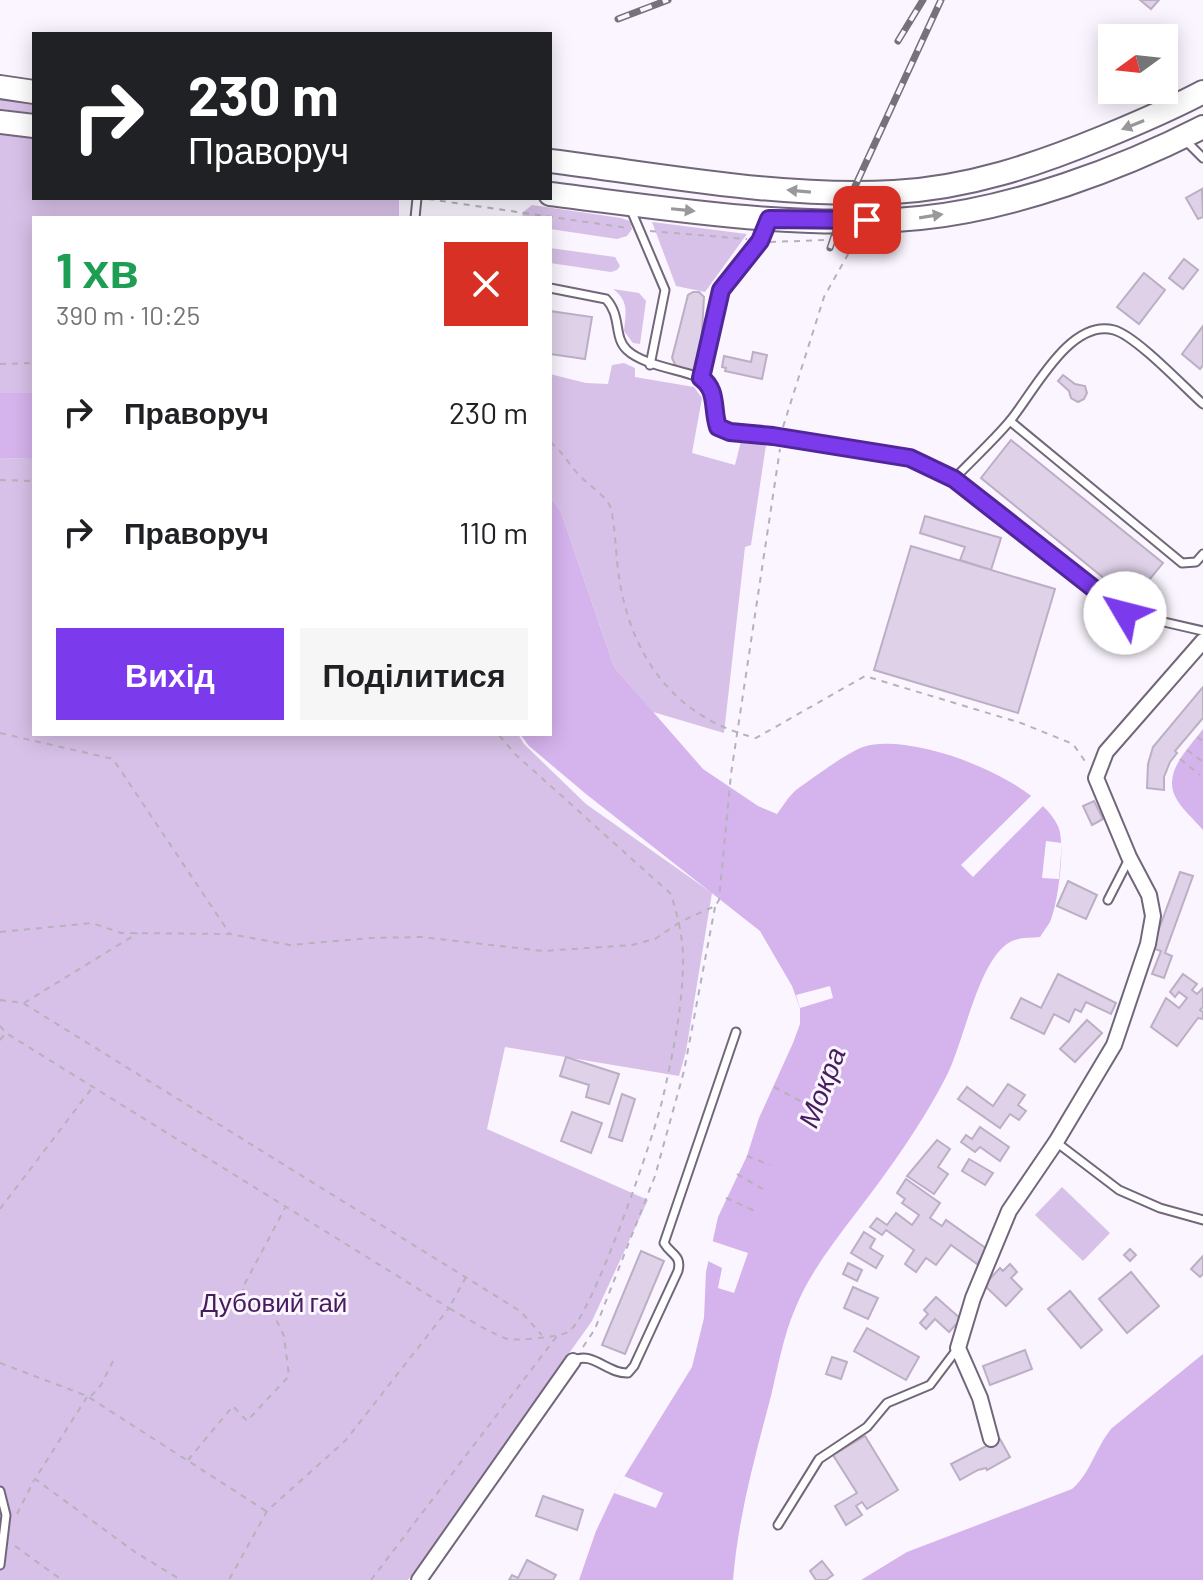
<!DOCTYPE html>
<html lang="uk">
<meta charset="utf-8">
<style>
:root{--surface:#fff;--page:#f6f6f6;--text:#202124;--muted:#757577;--accent:#7c3aed}
body{margin:0;font-family:Barlow,sans-serif;background:var(--page);color:var(--text);height:100vh;display:flex;flex-direction:column;font-size:30px;white-space:nowrap}
*{box-sizing:border-box;margin:0}
p{font-size:26px;color:var(--muted)}
.icon{flex:none;width:44px;height:44px;fill:none;stroke:currentColor;stroke-width:2;stroke-linecap:round;stroke-linejoin:round}
.map{position:relative;flex:1;overflow:hidden}
.details{position:absolute;left:32px;top:216px;width:520px;height:520px;display:flex;flex-direction:column;background:var(--surface);border-radius:0px;box-shadow:0 4px 20px #0003}
.details>*{flex:none}
.hud{position:absolute;left:32px;top:32px;width:520px;height:168px;border-radius:0px;box-shadow:0 4px 20px #0003;background:#202124;color:#fff;overflow:hidden}
.needle{width:52px;rotate:255deg}
.controls{position:absolute;left:1098px;top:24px;display:grid;gap:16px}
.controls a{display:grid;place-items:center;width:80px;height:80px;border-radius:0px;background:var(--surface);box-shadow:0 4px 20px #0003;font-size:40px}
.pin{position:absolute;display:grid;place-items:center;width:68px;height:68px;color:#fff;margin:-34px;border-radius:16px;box-shadow:0 4px 12px #0006}
.me{position:absolute;width:88px;margin:-44px;rotate:307deg;stroke-linejoin:round;filter:drop-shadow(0 0 6px #0008)}
.turn{display:flex;align-items:center;gap:28px;height:168px;padding:0 24px;font-size:36px}
.turn .icon{width:104px;height:104px;stroke-width:2.5}
.turn b{display:block;font-size:56px;line-height:68px}
.round{display:grid;place-items:center;flex:none;width:84px;height:84px;border-radius:0px;background:var(--page)}
.overview{display:flex;align-items:center;justify-content:space-between;height:136px;padding:0 24px}
h1{font-size:48px;font-weight:700;line-height:60px;color:#1e9e55}
.primary-button{display:flex;gap:16px;margin-top:auto;padding:16px 24px}
.primary-button a{flex:1;height:92px;border-radius:0px;background:var(--accent);color:#fff;font-size:32px;font-weight:700;line-height:92px;text-align:center}
.primary-button a+a{background:var(--page);color:var(--text)}
ul{padding:0;list-style:none}
li{display:flex;align-items:center;gap:24px;height:120px;padding:0 24px}
li div{flex:1}
li b{display:block;font-size:30px}
li em{font-style:normal}
.map>svg:first-child{display:block}
.green{fill:#d8c1e8}
.water{fill:#d5b3ec}
.pier{fill:#faf5fe}
.building{fill:#dfd2e8;stroke:#bcafc5;stroke-width:2}
.lines{fill:none;stroke-linecap:round;stroke-linejoin:round}
.service-casing{stroke:#72677a;stroke-width:11}
.minor-casing{stroke:#72677a;stroke-width:18}
.primary-casing{stroke:#72677a;stroke-width:26}
.path{stroke:#b6b1ba;stroke-width:2;stroke-dasharray:6 6;stroke-linecap:butt}
.service{stroke:#fff;stroke-width:7}
.minor{stroke:#fff;stroke-width:14}
.primary{stroke:#fff;stroke-width:22}
.rail-casing{stroke:#77727a;stroke-width:7}
.rail{stroke:#faf5fe;stroke-width:4;stroke-dasharray:12;stroke-linecap:butt}
.oneway{fill:#9b989c}
.route-casing{stroke:#51269a;stroke-width:20}
.route{stroke:#7c3aed;stroke-width:14}
.labels{text-anchor:middle;dominant-baseline:central;stroke-width:6;stroke-linejoin:round;paint-order:stroke}
.park-label{font-size:26px;fill:#471c5e;stroke:#faf5fe}
.water-label{font-size:28px;font-style:italic;fill:#471d5e;stroke:#faf5fe}
</style>
<div class="map">
<svg width="1203" height="1580" viewBox="0 0 1203 1580">
<rect width="100%" height="100%" fill="#faf5fe"/>
<g class="green">
<path d="M0,98l34,5v10l-34,-4z"/>
<path d="M0,121l34,5v72h365v20h-365v175h-34z"/>
<path d="M532,205l89,13 9,3 2,8 -5,7 -10,3 -67,-10v-11h-27l-1,-5z"/>
<path d="M652,222l95,12 -42,58 -29,-6z"/>
<path d="M550,248l65,9 5,9 -3,4 -6,2 -61,-9z"/>
<path d="M613,289l26,4 7,8 -6,43 -7,-1 -9,-12c2,-19 5,-30 -11,-42z"/>
<path d="M624,363l11,5v9l59,10 8,11 -10,55 43,12 6,-24 25,4 -15,100 -6,2 -21,186 -71,-21 -39,-45 -53,-155 -11,-16v-122l36,9 22,1 4,-19z"/>
<path d="M0,458l34,1v275h484l6,10 62,60 126,89 -26,158 -7,25 -174,-29 -18,82 161,71 -56,121 -184,259h-408z"/>
<path d="M1062,1187l48,46 -27,28 -48,-46z"/>
</g>
<g class="water">
<path d="M0,393h34v66l-34,-1z"/>
<path d="M550,496l11,16 53,155 89,102 55,37 19,8c6,-8 12,-18 19,-24 14,-10 52,-38 67,-43 49,-16 173,32 195,79 8,18 0,78 -8,96 -3,5 -7,10 -10,15 -10,1 -21,0 -30,5 -32,18 -46,101 -64,135 -24,47 -57,93 -90,136 -23,30 -47,61 -61,96 -12,28 -17,58 -24,87 -16,60 -33,122 -38,184h-154l17,-49 18,-38 78,-126 12,-49 2,-46 12,-55 29,-61 12,-38 34,-75 7,-19v-16l-8,-22 -32,-55 -174,-137 -57,-48 -9,-12h30z"/>
<path d="M1203,729v101c-9,-11 -22,-21 -28,-34 -12,-25 15,-49 28,-67z"/>
<path d="M1203,1354v226h-342l46,-28 165,-63c19,-16 24,-43 40,-61z"/>
</g>
<g class="pier">
<path d="M1032,795l11,11 -70,71 -12,-12z"/>
<path d="M1046,841l16,2 -3,36 -17,-1z"/>
<path d="M830,986l3,12 -33,10 -4,-13z"/>
<path d="M712,1241l36,12 -14,40 -16,-5 4,-20 -14,-7z"/>
<path d="M624,1476l39,17 -7,15 -42,-15z"/>
</g>
<g class="building">
<path d="M1140,0h19l-8,9z"/>
<path d="M1202,189l1,28 -5,2 -12,-21z"/>
<path d="M1184,259l14,11 -15,19 -14,-11z"/>
<path d="M1144,273l21,17 -26,34 -22,-17z"/>
<path d="M693,292h6l5,5 -4,67 -4,6 -5,2 -14,-3 -5,-11 16,-63z"/>
<path d="M550,311l42,6 -7,42 -35,-5z"/>
<path d="M1203,326v39l-3,4 -18,-15z"/>
<path d="M753,352l14,3 -5,24 -37,-8 1,-3 -4,-1 2,-11 27,6z"/>
<path d="M1063,375l12,9 10,2 2,7 -3,6 -6,3 -7,-4 -2,-7 -11,-10z"/>
<path d="M1011,440l152,123 -31,38 -151,-123z"/>
<path d="M925,516l76,22 -10,32 -31,-10 5,-13 -45,-14z"/>
<path d="M911,546l144,43 -37,124 -144,-43z"/>
<path d="M1203,687v31l-28,33 2,2 -7,9 -6,15v13l-17,-2 1,-24 5,-17z"/>
<path d="M1094,801l9,18 -11,6 -9,-19z"/>
<path d="M1180,872l13,4 -28,77 7,3 -8,22 -12,-4 9,-23 -9,-3z"/>
<path d="M1068,881l29,14 -11,24 -29,-13z"/>
<path d="M1058,974l58,29 -5,11 -25,-12 -5,10 -6,-3 -6,13 -15,-8 -10,20 -33,-16 10,-20 20,10z"/>
<path d="M1183,974l14,10 -5,6 5,4 6,-6v19l-3,3 3,2v7l-5,-1 -21,28 -26,-19 15,-29 13,10 8,-10 -8,-6 -4,5 -5,-5z"/>
<path d="M1087,1020l15,13 -27,29 -15,-13z"/>
<path d="M566,1057l53,17 -10,30 -23,-7 3,-12 -29,-9z"/>
<path d="M1008,1084l17,11 -7,10 8,6 -7,9 -9,-6 -10,14 -42,-29 9,-12 26,19z"/>
<path d="M622,1094l13,5 -13,42 -13,-4z"/>
<path d="M572,1112l30,11 -11,30 -30,-12z"/>
<path d="M980,1127l29,20 -9,14 -20,-14 -5,5 -14,-10 5,-7 6,4z"/>
<path d="M937,1140l13,9 -12,18 10,7 -14,20 -27,-18z"/>
<path d="M969,1159l24,14 -8,12 -23,-14z"/>
<path d="M906,1179l34,24 -10,15 12,8 4,-6 41,29 -10,15 -26,-19 -15,20 -10,-7 -10,14 -11,-8 9,-14 -28,-20 -4,5 -12,-8 7,-9 10,7 9,-12 16,12 7,-10 -17,-12 3,-4 -8,-6z"/>
<path d="M864,1232l11,7 -5,9 13,8 -7,12 -25,-15z"/>
<path d="M1130,1249l6,6 -6,6 -6,-6z"/>
<path d="M641,1251l23,10 -39,93 -23,-9z"/>
<path d="M1203,1256v18l-3,3 -9,-8z"/>
<path d="M848,1263l14,7 -5,11 -14,-7z"/>
<path d="M1010,1264l7,8 -6,6 11,11 -16,17 -22,-21 16,-17 3,3z"/>
<path d="M1131,1272l28,34 -32,27 -28,-34z"/>
<path d="M853,1287l25,11 -10,21 -24,-11z"/>
<path d="M1070,1291l32,39 -21,18 -33,-39z"/>
<path d="M936,1297l25,22 -12,13 -14,-13 -9,10 -6,-6 8,-9 -4,-4z"/>
<path d="M867,1328l52,29 -13,23 -52,-29z"/>
<path d="M1025,1350l7,19 -42,16 -7,-19z"/>
<path d="M832,1357l15,5 -6,17 -15,-5z"/>
<path d="M865,1436l33,54 -31,19 -5,-7 -6,4 6,9 -16,10 -11,-19 22,-13 -24,-38z"/>
<path d="M1000,1439l10,18 -23,13 -1,-2 -8,2 -18,10 -9,-16z"/>
<path d="M543,1496l40,14 -6,20 -41,-14z"/>
<path d="M527,1560l29,15 -3,5h-44l3,-5 6,3z"/>
<path d="M822,1561l11,14 -7,5h-10l-6,-9z"/>
</g>
<g class="lines">
<g class="service-casing">
<g id="service">
<path d="M1184,139l19,19"/>
<path d="M631,210l34,80 -15,75"/>
<path d="M415,218l2,-20"/>
<path d="M550,288l56,11c16,17 7,38 21,51 20,19 72,21 82,34 9,12 4,29 9,43l12,5 43,4 137,22 44,21 171,134 78,18"/>
<path d="M701,378l20,-88 39,-49 8,-19"/>
<path d="M1010,421l172,142 14,-1 7,-8"/>
<path d="M954,479c18,-19 38,-37 55,-57 24,-28 60,-104 105,-92 22,6 70,57 89,74"/>
<path d="M1108,900l21,-41"/>
<path d="M1056,1142l63,48 41,18 43,12"/>
<path d="M573,1361c19,-11 34,13 55,12l6,-7 44,-95c4,-16 -7,-16 -14,-28l72,-211"/>
<path d="M0,1491l6,24 -6,50"/>
<path d="M778,1525l41,-66 48,-32 20,-24 43,-18 28,-37"/>
</g>
</g>
<g class="minor-casing">
<g id="minor">
<path d="M991,1439l-11,-41 -22,-50 15,-50 36,-87 47,-69 58,-97 34,-101 5,-28 -4,-21 -20,-38 -33,-79 10,-26 97,-111"/>
<path d="M419,1580l154,-219"/>
</g>
</g>
<g class="primary-casing">
<g id="primary">
<path d="M0,87l34,5"/>
<path d="M0,122l34,4"/>
<path d="M550,161c113,14 229,37 344,31 74,-4 142,-27 210,-55 34,-14 67,-28 99,-45"/>
<path d="M550,194c122,15 247,36 370,24 92,-9 201,-49 283,-91"/>
</g>
</g>
<g class="path">
<path d="M428,199l200,29"/>
<path d="M650,231l97,8"/>
<path d="M770,242l57,-2"/>
<path d="M0,364l34,-1"/>
<path d="M783,427l41,-130 32,-57"/>
<path d="M550,442c12,9 18,21 28,32 9,10 24,19 31,30 6,10 7,57 10,73 12,80 56,141 137,161l109,-62 156,47 52,21 14,20"/>
<path d="M0,480l34,1"/>
<path d="M0,733l113,26 117,175"/>
<path d="M1197,737l6,4"/>
<path d="M1187,750l16,12"/>
<path d="M1180,759l20,16"/>
<path d="M0,932l92,-9 29,10 109,1 60,11 81,-7 51,-1 121,14 89,-6 23,-6 25,-17 35,-16 4,-6 12,-126 49,-325"/>
<path d="M0,1000l23,3 497,308 22,24"/>
<path d="M24,1003l114,-70"/>
<path d="M0,1026l6,7 443,275 -103,132 -79,71 -38,69"/>
<path d="M0,1040l5,-6"/>
<path d="M774,1087l30,16"/>
<path d="M747,1156l23,9"/>
<path d="M737,1174l31,18"/>
<path d="M726,1198l29,13"/>
<path d="M0,1209l92,-121"/>
<path d="M466,1277l-17,31c14,8 46,28 59,31 11,2 51,-2 60,-7 23,-12 88,-201 95,-235 10,-43 19,-88 20,-132 1,-24 -5,-48 -12,-71l-155,-139 -18,-21"/>
<path d="M583,1347l12,-18 60,-153 29,-105 31,-164"/>
<path d="M0,1363l87,33 179,115"/>
<path d="M91,1396l10,-11 12,-24"/>
<path d="M87,1397l-52,82 100,73 46,28"/>
<path d="M188,1460l45,-54 14,15 42,-45 -5,-40 -15,-31 -27,-16 43,-81"/>
<path d="M17,1514l17,-34"/>
<path d="M15,1546l47,34"/>
<path d="M371,1580l186,-244"/>
</g>
<use href="#service" class="service"/>
<use href="#minor" class="minor"/>
<use href="#primary" class="primary"/>
<g class="rail-casing">
<g id="rail">
<path d="M618,19l50,-19"/>
<path d="M898,41l25,-41"/>
<path d="M830,248l9,-27 102,-221"/>
</g>
</g>
<use href="#rail" class="rail"/>
</g>
<defs><path id="oneway-solid" d="M-6-.8H1V-3.2L6.5 0L1 3.2V.8H-6Z" transform="scale(2)"/></defs>
<g class="oneway">
<use href="#oneway-solid" transform="translate(1133 125) rotate(158)"/>
<use href="#oneway-solid" transform="translate(799 191) rotate(-175)"/>
<use href="#oneway-solid" transform="translate(683 210) rotate(6)"/>
<use href="#oneway-solid" transform="translate(931 216) rotate(-9)"/>
</g>
<g class="lines">
<g class="route-casing">
<path id="route" d="M867,220l-98,-1 -9,22 -39,49 -20,88c17,12 11,31 17,49l12,5 43,4 137,22 44,21 171,134"/>
</g>
<use href="#route" class="route"/>
</g>
<g class="labels">
<g class="park-label">
<text x="274" y="1301">Дубовий гай</text>
</g>
<g class="water-label">
<text transform="translate(821 1087) rotate(-69)">Мокра</text>
</g>
</g>
</svg>
<div class="controls">
<a><svg class="needle" viewBox="-14 -14 28 28"><path d="M0-13l5 13h-10z" fill="#e53935"/><path d="M0 13l5-13h-10z" fill="#757577"/></svg></a>
</div>
<div class="pin" style="left:867px;top:220px;background:#d93025"><svg class="icon" aria-label="arrive" viewBox="0 0 24 24"><path d="M6 21V4h12l-3 4 3 4H6"/></svg></div>
<svg class="me" style="left:1125px;top:613px" viewBox="-20 -20 40 40"><circle r="19" fill="#fff"/><path d="M0-13L10 11 0 6-10 11z" fill="#7c3aed"/></svg>
<div class="hud">
<div class="turn"><svg class="icon" aria-label="right" viewBox="0 0 24 24"><path d="M7 20v-9h11M14 6l5 5-5 5"/></svg><div><b>230 m</b>Праворуч</div></div>
</div>
<section class="details">
<div class="overview"><div><h1>1 хв</h1><p>390 m · 10:25</p></div><a class="round" style="background:#d93025;color:#fff"><svg class="icon" aria-label="close" viewBox="0 0 24 24"><path d="M6 6l12 12M18 6L6 18"/></svg></a></div>
<ul>
<li><svg class="icon" aria-label="right" viewBox="0 0 24 24"><path d="M7 20v-9h11M14 6l5 5-5 5"/></svg><div><b>Праворуч</b></div><em>230 m</em></li>
<li><svg class="icon" aria-label="right" viewBox="0 0 24 24"><path d="M7 20v-9h11M14 6l5 5-5 5"/></svg><div><b>Праворуч</b></div><em>110 m</em></li>
</ul>
<div class="primary-button"><a>Вихід</a><a>Поділитися</a></div>
</section>
</div>
